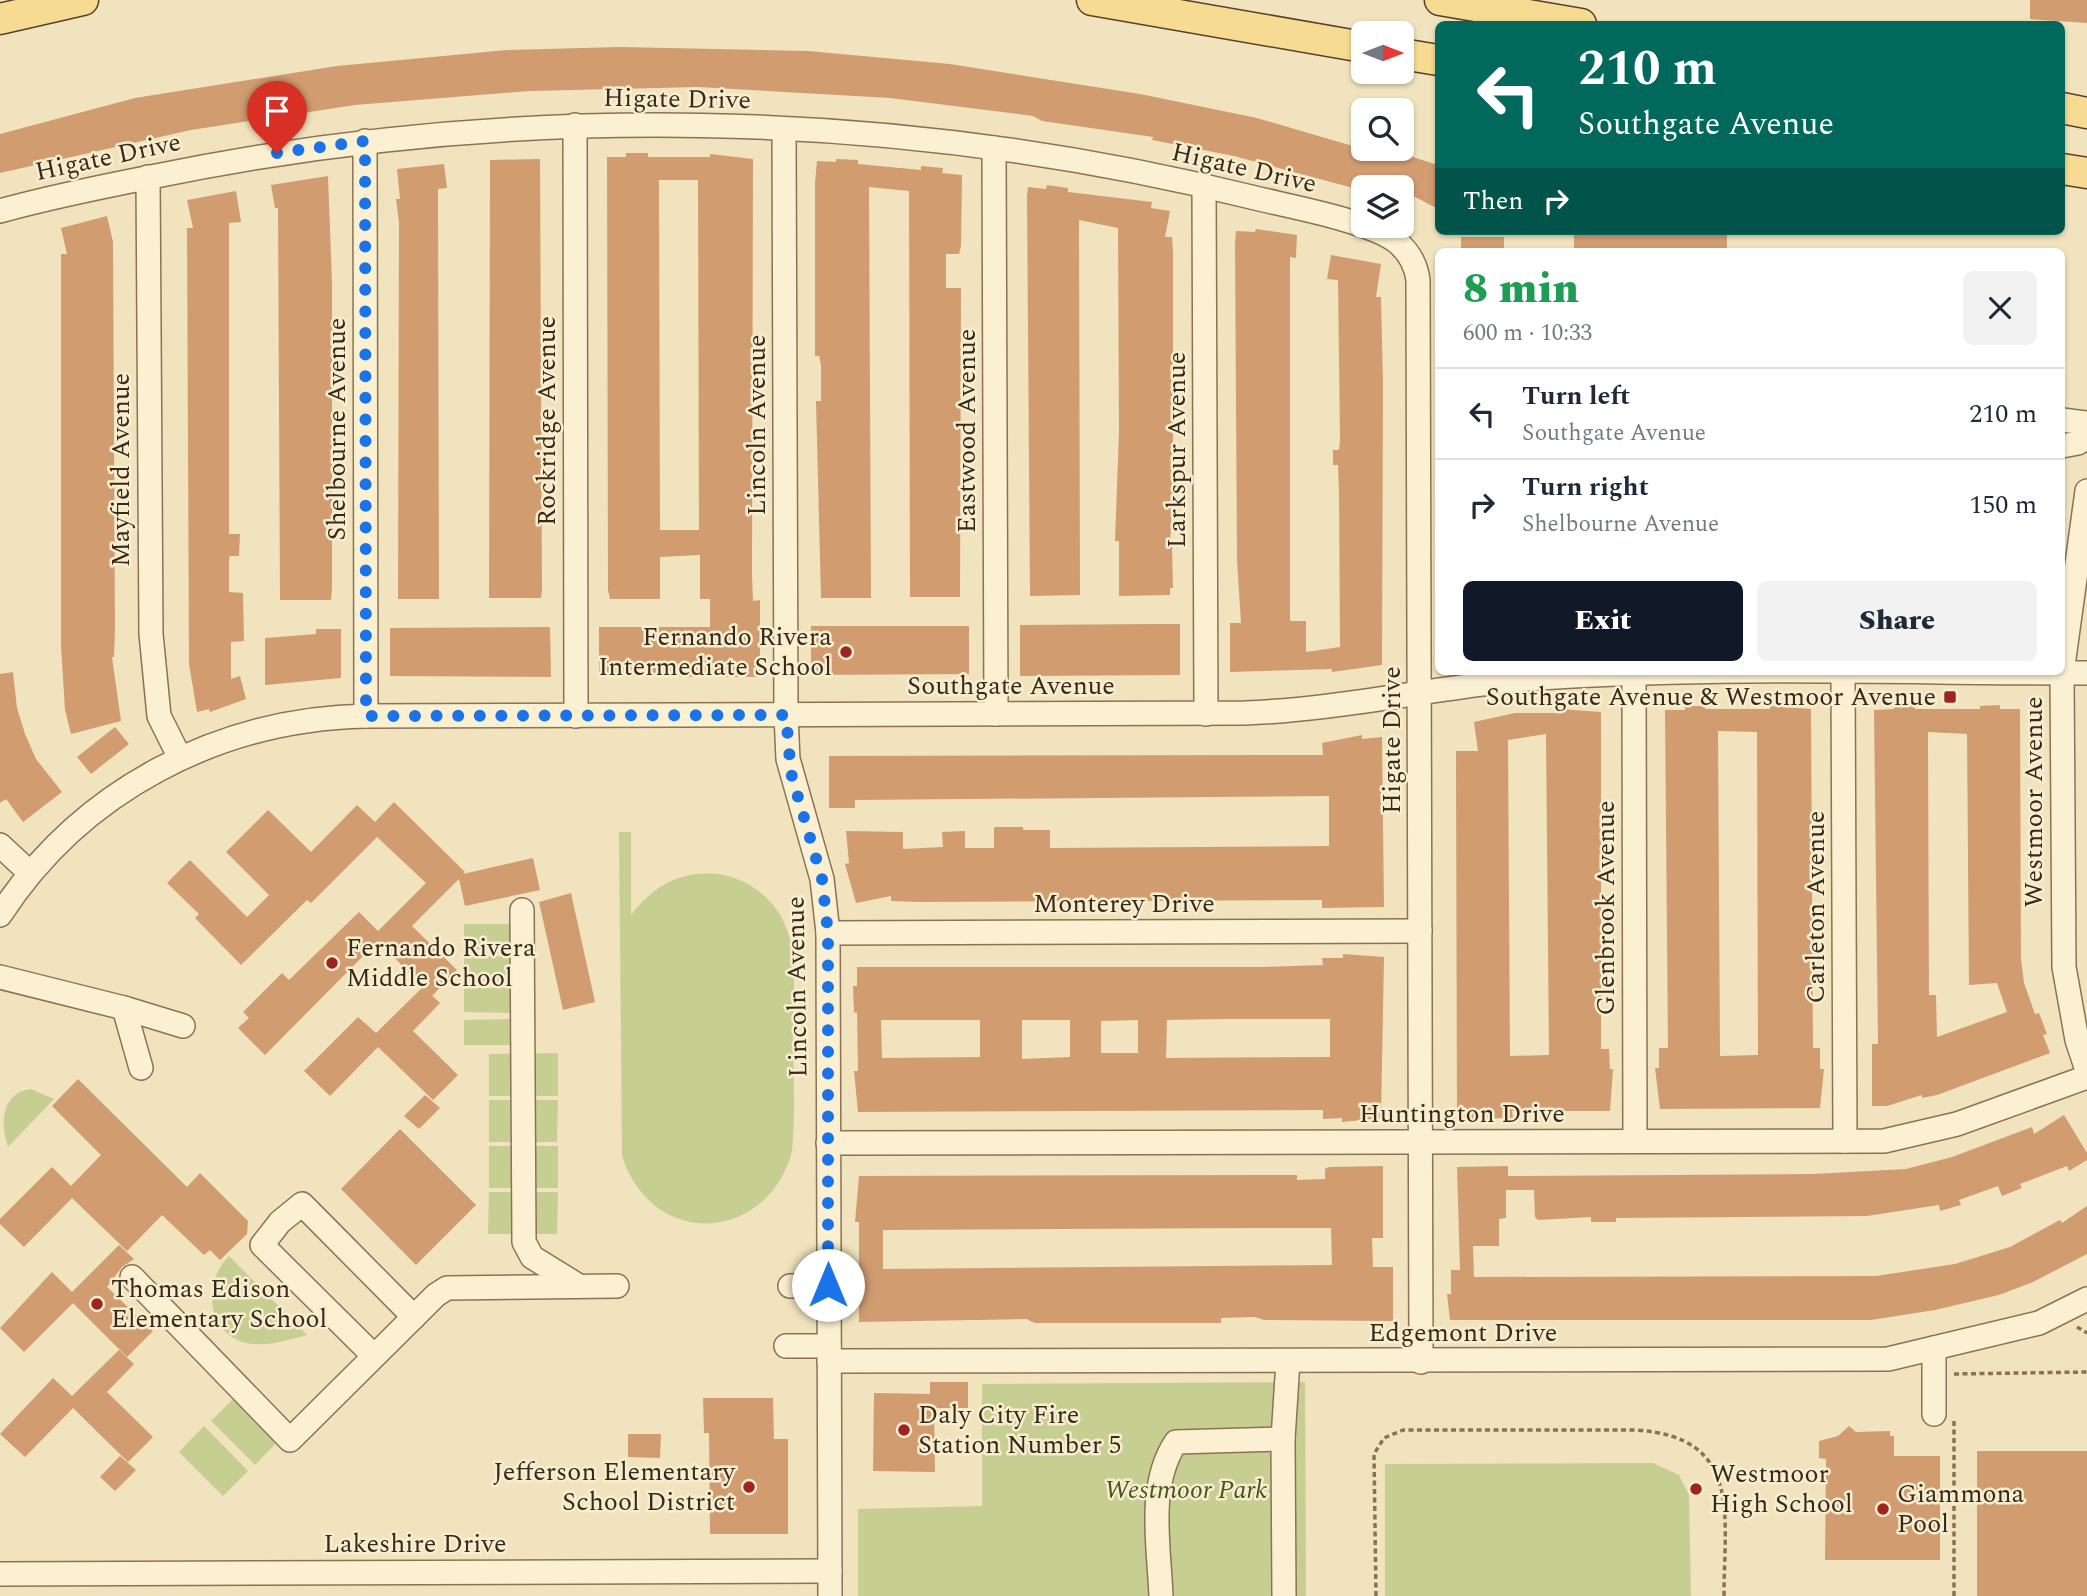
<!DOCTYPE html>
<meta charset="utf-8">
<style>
:root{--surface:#fff;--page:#f2f2f3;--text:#1f2937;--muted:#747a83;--line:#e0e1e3;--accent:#111827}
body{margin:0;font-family:Spectral,serif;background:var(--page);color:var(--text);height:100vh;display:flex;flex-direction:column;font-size:26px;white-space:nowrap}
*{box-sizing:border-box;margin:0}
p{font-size:23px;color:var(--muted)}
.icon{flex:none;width:38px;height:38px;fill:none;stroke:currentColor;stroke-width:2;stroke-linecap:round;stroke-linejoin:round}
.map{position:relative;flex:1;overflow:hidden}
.side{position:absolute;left:1435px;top:248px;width:630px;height:427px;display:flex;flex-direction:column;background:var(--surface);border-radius:10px;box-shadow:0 2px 5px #0004}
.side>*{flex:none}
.guide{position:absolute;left:1435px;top:21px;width:630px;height:214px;border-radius:10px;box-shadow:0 2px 5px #0004;background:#00695c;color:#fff;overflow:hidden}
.needle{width:46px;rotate:90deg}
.controls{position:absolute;left:1351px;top:21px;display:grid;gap:14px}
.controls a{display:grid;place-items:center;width:63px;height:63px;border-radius:10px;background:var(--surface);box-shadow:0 2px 5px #0004;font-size:35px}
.pin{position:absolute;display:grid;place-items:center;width:60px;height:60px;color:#fff;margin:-72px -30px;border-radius:50% 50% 50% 0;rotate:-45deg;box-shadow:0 0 7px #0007}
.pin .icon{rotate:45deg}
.me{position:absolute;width:77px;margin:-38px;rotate:0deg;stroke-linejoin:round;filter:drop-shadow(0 0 5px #0008)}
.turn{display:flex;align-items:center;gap:24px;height:147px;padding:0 28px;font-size:32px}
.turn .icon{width:91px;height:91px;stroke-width:2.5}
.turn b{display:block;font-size:49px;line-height:60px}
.then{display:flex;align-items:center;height:66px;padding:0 28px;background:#0003;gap:14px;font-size:26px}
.round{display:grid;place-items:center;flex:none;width:74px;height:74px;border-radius:10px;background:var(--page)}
.overview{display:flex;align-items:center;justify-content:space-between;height:119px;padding:0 28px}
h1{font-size:42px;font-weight:800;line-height:52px;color:#1e9e55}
.button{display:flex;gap:14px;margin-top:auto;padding:14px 28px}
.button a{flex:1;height:80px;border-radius:10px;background:var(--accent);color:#fff;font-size:28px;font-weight:800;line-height:80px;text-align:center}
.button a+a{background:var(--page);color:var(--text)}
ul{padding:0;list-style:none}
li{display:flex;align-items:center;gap:21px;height:91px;padding:0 28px;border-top:2px solid var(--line)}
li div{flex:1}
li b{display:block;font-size:26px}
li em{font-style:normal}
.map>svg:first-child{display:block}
.green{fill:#c6cf91}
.building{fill:#d29c71;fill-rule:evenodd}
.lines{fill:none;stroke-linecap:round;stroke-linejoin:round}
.minor-casing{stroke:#8a7355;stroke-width:26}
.major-casing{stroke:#57412a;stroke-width:33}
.path{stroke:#8a7355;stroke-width:3.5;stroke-dasharray:5 3.5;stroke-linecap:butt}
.minor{stroke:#fbf0d1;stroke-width:23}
.major{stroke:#f7db92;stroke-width:30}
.route{stroke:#1a73e8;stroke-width:12;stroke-dasharray:0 21.6}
.poi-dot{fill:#9d2421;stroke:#f8edce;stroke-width:2.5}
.labels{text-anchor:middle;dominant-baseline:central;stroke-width:5;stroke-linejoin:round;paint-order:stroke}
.street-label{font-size:26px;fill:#382a1b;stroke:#f8edce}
.poi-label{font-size:26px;fill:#382a1b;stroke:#f8edce;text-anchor:start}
.park-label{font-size:26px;font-style:italic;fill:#475620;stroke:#f8edce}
</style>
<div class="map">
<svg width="2087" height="1596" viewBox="0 0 2087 1596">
<rect width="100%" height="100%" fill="#f1e3be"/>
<g class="green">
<path d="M619,832h12v83c23,-29 48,-44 86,-41 30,3 58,25 69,53 12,31 7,69 7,101 0,41 3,83 -1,124 -26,92 -140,97 -170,4z"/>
<path d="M464,924h50v26l-50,-1z"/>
<path d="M464,956h51l-1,25 -50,-1z"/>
<path d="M464,988h50v25l-50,-1z"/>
<path d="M514,1019l-1,26h-49v-25z"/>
<path d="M558,1053v43h-69v-42z"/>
<path d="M31,1089l23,10 -46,48c-8,-24 -7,-54 23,-58z"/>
<path d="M489,1100h69l-1,42h-68z"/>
<rect x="489" y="1146" width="69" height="42"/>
<path d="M489,1192h69l-1,42h-69z"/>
<path d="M229,1256l78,79c-17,4 -36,11 -54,9 -45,-4 -53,-60 -24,-88z"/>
<path d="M1305,1382l1,214h-448v-87l124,-3v-122z"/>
<path d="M236,1396l44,43 -25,26 -44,-44z"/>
<path d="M204,1426l44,45 -25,25 -44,-44z"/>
<path d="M1653,1463l26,12 10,20 2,101h-306v-132z"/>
</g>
<g class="building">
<path d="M2030,0h57v23l-57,-4z"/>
<path d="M620,47l188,4 142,13 190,30 117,24 106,31h32l-1,2 44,14v44l-36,-19v-3l-45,2 -123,-33 -82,-16 1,-3 -111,-16 -9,-5 -143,-18 -192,-11 -168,4 -175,14 -164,25 -191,43v-39l135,-36 202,-32 170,-16z"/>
<path d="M626,153h22v4h62v-3l43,5 -1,416 1,26 7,-1v77l-161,-1v-49h111v-28h-10v-44l-40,2v42h-50l-2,-9 -1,-433h19zM659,180h39l1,350h-39z"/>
<path d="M540,159l2,431 -1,8h-52l1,-438z"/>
<path d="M836,159l22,1v4l63,6v-4l22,2 -1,5 20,2 -1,71 -2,8h-13v34h15l-1,309h-50l-1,-406 -40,-4 2,411h-50l-5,-197h5v-36l-2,-9h-4v-173l2,-22 19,1z"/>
<path d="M444,164l3,24 -9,1 1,410h-41l1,-377 -3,-23h4l-3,-30z"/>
<path d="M328,176l4,106v306l-1,12h-51l-2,-392h-3l-4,-23z"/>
<path d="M1047,185l21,3v4l84,10 -1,6 19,3 -5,26h7l1,15v225l-3,69h2l1,42h-3v7l-51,1v-55h-4l4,-109 -1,-204 -39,-8 1,375 -50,1 -3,-400 1,-9 18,2z"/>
<path d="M236,191l5,31 -12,1v311h11l-1,22h-9l-1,3v33l14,1 1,48 -13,1v37l9,-3 6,23 -36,13 -1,-3 -12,3 -8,-48 -2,-436h6l-6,-28z"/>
<path d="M107,216l6,26 2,388 -1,27h-2l9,64 -50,13 -6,-24 -4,-64v-392h6l-6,-26z"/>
<path d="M1256,229l41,6 -1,23 -6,-1v364h16v31l34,-5 -1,-155 -1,-27h-5v-15h6l1,-10 -2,-160 -11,-1 4,-24 50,9 -5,33h5l2,87 -1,281 -50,7v-3l-102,3v-49h11l-4,-63 -2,-315 1,-14 19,1z"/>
<rect x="1574" y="231" width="153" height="21"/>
<rect x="1461" y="237" width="43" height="15"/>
<path d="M1156,624h24v51l-160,1v-51z"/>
<path d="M811,626h158v48l-158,1z"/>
<path d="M550,627l1,50 -161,-1v-48z"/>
<path d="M316,629h25v49l-76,7v-47l51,-4z"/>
<path d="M13,672l4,36 8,26 11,25 26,33 -39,30 -17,-23 -6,4v-129z"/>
<path d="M1894,705h21v4h65v-3l20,-1v4h20l1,250 3,24 11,31 4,-1 8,21 -4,1 7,18 -113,42 -15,3v-3l-35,11h-15v-62h6l-4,-334 20,-1zM1928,732l39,2 2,251 28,-2 10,29 -70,25 -1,-42h-7z"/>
<path d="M1685,706h20v3h65v-3l41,3 2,339h7v21h4l-4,39 -160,1 -5,-41h4v-20h9l-3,-338h20zM1718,731l39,1 1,323 -38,1z"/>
<path d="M1560,709l41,3v337h8l1,20h3l-3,42h-98l1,7 -56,1 -1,-368h22l-4,-29 41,-9h45zM1546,734l3,321 -39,1 -2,-316z"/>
<path d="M115,727l14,17 -38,30 -14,-17z"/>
<path d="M1362,735v4l20,-2 2,170 -62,1v-8l-404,2 -27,-1v-5l-35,7 -11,-39 4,-1 -3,-32 57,1v17l40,-2 -1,-15 23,-1v17h29v-21h29v3h27v18l279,-2v-50l-474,4v8h-26v-52l494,-1 -1,-12z"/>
<path d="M394,802l71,70 -2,2 70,-16 7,32 -75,16 -6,-27 -47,47 45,44 -25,26 -54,-55 -113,114 -27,-27 11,-10 -6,-6 39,-39 7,7 70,-68 19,19 48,-48 -49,-46 -66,66 -4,-3 -66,65 -46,-47 4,-4 -32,-31 23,-23 57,57 22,-22 -43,-43 42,-42 43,42 46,-47 18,17z"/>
<path d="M571,893l24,109 -32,8 -24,-108z"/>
<path d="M1343,954l41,3 -3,161 -39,4v-4l-19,1v-9l-465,2 -4,-41h4l-1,-59 -3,1 -1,-27h4v-19h406l60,-2 -1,-7h21zM1224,1019h106v38l-164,1 1,-38zM881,1020h99v37l-98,1zM1022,1020h48v37l-48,2zM1138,1020v33h-37v-32z"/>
<path d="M423,987l17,16 -27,28 45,44 -25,25 -55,-53 -48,49 -26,-25 54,-54 18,16z"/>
<path d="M78,1079l109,108 13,-14 48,48 -1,13 -27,26 -10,-10 -6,5 -42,-40 -35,36 -55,-53 -48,49 -24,-23v-5l52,-52 19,19 30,-31 -49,-49z"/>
<path d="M425,1095l15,13 -21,21 -15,-13z"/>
<path d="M2064,1115l23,38v7l-18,11 -2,-5 -47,18 2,4 -20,8 -4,-10 -39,14 2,5 -21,6 -1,-6 -72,11 -251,2v4h-25v-5l-53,3 -3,-3 -1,-27h-28v28l-7,1v27h-26l1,31 402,-1 79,-12 55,-17 50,-27 2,3 25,-17v48l-54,28 -34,13 -64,15 -64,10h-421l-3,-26h4v-24h9l-3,-103 51,-1v10l305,-2 93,-5 46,-12 80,-30 2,7z"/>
<path d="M400,1129l76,76 -60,60 -75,-76z"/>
<path d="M1383,1166v72h-11l1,29h20v54l-129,-1 -9,-3 -34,1v5h-186l-9,-4 -167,3v-19h-5v-23h5v-58h-4l4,-46 417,-1h21v5l28,-1v-10l4,-2zM1254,1228h77l1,37 -449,4v-39z"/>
<path d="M119,1245l15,14 -12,8 -15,20 46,44 -26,26 -54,-54 -49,49 -24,-24 52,-56 20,20z"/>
<path d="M119,1350l15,14 -27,28 46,45 -25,25 -55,-54 -48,49 -25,-23 53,-56 19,18z"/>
<path d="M930,1382h38v26h-34l1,64 -62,-1 1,-78 56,1z"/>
<path d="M703,1398h70l1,41h14v95h-78l-1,-101h-5z"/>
<path d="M1849,1426l7,6 34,-1v5h4v20h46v104h-115l1,-101 -7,-1v-17l19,-5z"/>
<path d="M628,1434h33l-1,24 -32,-1z"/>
<rect x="1977" y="1451" width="110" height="145"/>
<path d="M120,1456l16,14 -21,21 -15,-14z"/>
</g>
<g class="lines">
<g class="minor-casing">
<g id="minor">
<path d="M575,125l1,591"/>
<path d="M784,130l2,585 2,44 34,120 6,54 2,663"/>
<path d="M365,141l1,575"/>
<path d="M994,148l2,566"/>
<path d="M148,177l3,457 8,82 21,42"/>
<path d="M1204,185l2,529"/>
<path d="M0,211c50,-14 100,-24 151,-34 362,-75 740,-69 1100,20 36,9 120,24 146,45 12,10 19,23 21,38l3,1082"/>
<path d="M2062,420l25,3"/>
<path d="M2062,446l16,-3 9,-7"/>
<path d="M2087,491l-25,182 2,294 13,73 10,30"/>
<path d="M1843,673l2,468"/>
<path d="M1634,674l1,467"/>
<path d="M0,845l30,28"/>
<path d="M522,910l2,332 8,15 47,29"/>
<path d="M0,915c81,-125 219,-196 366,-199l879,-3c105,-4 207,-30 311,-36 176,-11 355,-4 531,-4"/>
<path d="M828,933l592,-2"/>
<path d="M0,977l124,31 17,60"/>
<path d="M124,1008l59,18"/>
<path d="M828,1143l1056,-2 73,-17 130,-47"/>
<path d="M132,1277l158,163 146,-145 11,-7 170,-2"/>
<path d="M790,1286l39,-1"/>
<path d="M786,1346h43"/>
<path d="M1934,1348v66"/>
<path d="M374,1356l-112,-111 18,-23 22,-18 112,113"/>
<path d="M829,1361l1059,-2 151,-36 48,-24"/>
<path d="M0,1574l830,-3"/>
<path d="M1161,1596c-2,-50 -14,-111 15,-154l107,-3"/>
<path d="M1284,1596l-1,-157 5,-78"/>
</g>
</g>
<g class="major-casing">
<g id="major">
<path d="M1092,0l271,47"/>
<path d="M1440,0l141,24"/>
<path d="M0,19l83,-19"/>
<path d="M1402,54l36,6"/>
<path d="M2062,108l25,5"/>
<path d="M2062,169l25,4"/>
</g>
</g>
<g class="path">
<path d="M2077,1327l10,6"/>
<path d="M1954,1374l133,-2"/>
<path d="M1376,1596l-2,-142 10,-16 19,-8h233c107,7 88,85 88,166"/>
<path d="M1954,1596v-176"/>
</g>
<use href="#minor" class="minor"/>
<use href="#major" class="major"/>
</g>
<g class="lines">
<path class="route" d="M277,153l88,-12 1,575 420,-1 5,58 31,106 6,54v352"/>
</g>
<g class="poi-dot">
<circle cx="846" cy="652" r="7"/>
<rect x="1943" y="690" width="14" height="14" rx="3.5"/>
<circle cx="332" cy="963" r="7"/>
<circle cx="97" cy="1304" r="7"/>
<circle cx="904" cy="1430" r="7"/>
<circle cx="749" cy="1487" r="7"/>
<circle cx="1696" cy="1489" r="7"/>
<circle cx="1883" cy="1509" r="7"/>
</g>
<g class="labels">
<g class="street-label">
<text transform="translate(677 99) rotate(1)">Higate Drive</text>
<text transform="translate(108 157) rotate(-12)">Higate Drive</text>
<text transform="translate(1244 168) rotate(13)">Higate Drive</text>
<text transform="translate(547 421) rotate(-90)">Rockridge Avenue</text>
<text transform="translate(757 425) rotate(-90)">Lincoln Avenue</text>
<text transform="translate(337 429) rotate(-90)">Shelbourne Avenue</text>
<text transform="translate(967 431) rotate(-90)">Eastwood Avenue</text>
<text transform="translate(1177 450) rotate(-90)">Larkspur Avenue</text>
<text transform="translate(121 470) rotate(-90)">Mayfield Avenue</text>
<text x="1011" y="686">Southgate Avenue</text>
<text transform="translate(1392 740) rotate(-90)">Higate Drive</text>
<text transform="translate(2034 802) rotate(-90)">Westmoor Avenue</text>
<text x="1124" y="904">Monterey Drive</text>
<text transform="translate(1816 907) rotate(-90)">Carleton Avenue</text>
<text transform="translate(1606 908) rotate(-90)">Glenbrook Avenue</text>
<text transform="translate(797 987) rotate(-91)">Lincoln Avenue</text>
<text x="1462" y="1114">Huntington Drive</text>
<text x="1463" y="1333">Edgemont Drive</text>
<text x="415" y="1544">Lakeshire Drive</text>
</g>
<g class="poi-label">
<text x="832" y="637" text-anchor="end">Fernando Rivera<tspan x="832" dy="30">Intermediate School</tspan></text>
<text x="1936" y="697" text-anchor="end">Southgate Avenue &amp; Westmoor Avenue</text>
<text x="346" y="948">Fernando Rivera<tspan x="346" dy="30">Middle School</tspan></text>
<text x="111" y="1289">Thomas Edison<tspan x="111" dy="30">Elementary School</tspan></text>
<text x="918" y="1415">Daly City Fire<tspan x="918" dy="30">Station Number 5</tspan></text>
<text x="735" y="1472" text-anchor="end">Jefferson Elementary<tspan x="735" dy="30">School District</tspan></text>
<text x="1710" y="1474">Westmoor<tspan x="1710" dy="30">High School</tspan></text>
<text x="1897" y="1494">Giammona<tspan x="1897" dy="30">Pool</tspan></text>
</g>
<g class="park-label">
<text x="1186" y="1490">Westmoor Park</text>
</g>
</g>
</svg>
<div class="controls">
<a><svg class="needle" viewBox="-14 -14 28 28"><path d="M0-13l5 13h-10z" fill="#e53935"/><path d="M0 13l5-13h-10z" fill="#747a83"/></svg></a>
<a><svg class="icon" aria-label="search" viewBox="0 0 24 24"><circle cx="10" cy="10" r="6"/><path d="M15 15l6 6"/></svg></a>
<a><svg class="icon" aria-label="layers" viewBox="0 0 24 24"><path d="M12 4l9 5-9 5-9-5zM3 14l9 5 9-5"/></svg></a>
</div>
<div class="pin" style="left:277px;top:153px;background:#d93025"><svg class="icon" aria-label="arrive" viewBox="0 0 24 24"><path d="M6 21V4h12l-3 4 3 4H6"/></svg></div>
<svg class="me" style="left:828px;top:1285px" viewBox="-20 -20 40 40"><circle r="19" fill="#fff"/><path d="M0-13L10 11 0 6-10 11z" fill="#1a73e8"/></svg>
<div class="guide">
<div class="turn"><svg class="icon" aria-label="left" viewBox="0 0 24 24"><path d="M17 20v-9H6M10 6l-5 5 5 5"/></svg><div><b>210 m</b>Southgate Avenue</div></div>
<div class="then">Then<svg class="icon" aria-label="right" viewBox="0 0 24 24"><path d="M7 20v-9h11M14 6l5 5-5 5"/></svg></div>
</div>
<section class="side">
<div class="overview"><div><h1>8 min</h1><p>600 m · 10:33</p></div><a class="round"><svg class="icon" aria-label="close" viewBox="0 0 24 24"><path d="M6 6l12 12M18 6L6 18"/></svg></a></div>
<ul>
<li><svg class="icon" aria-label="left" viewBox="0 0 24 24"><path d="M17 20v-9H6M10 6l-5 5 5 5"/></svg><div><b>Turn left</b><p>Southgate Avenue</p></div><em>210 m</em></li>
<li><svg class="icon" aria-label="right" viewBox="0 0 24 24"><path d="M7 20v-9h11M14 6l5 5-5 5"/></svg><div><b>Turn right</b><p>Shelbourne Avenue</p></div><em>150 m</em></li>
</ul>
<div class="button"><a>Exit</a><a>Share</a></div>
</section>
</div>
